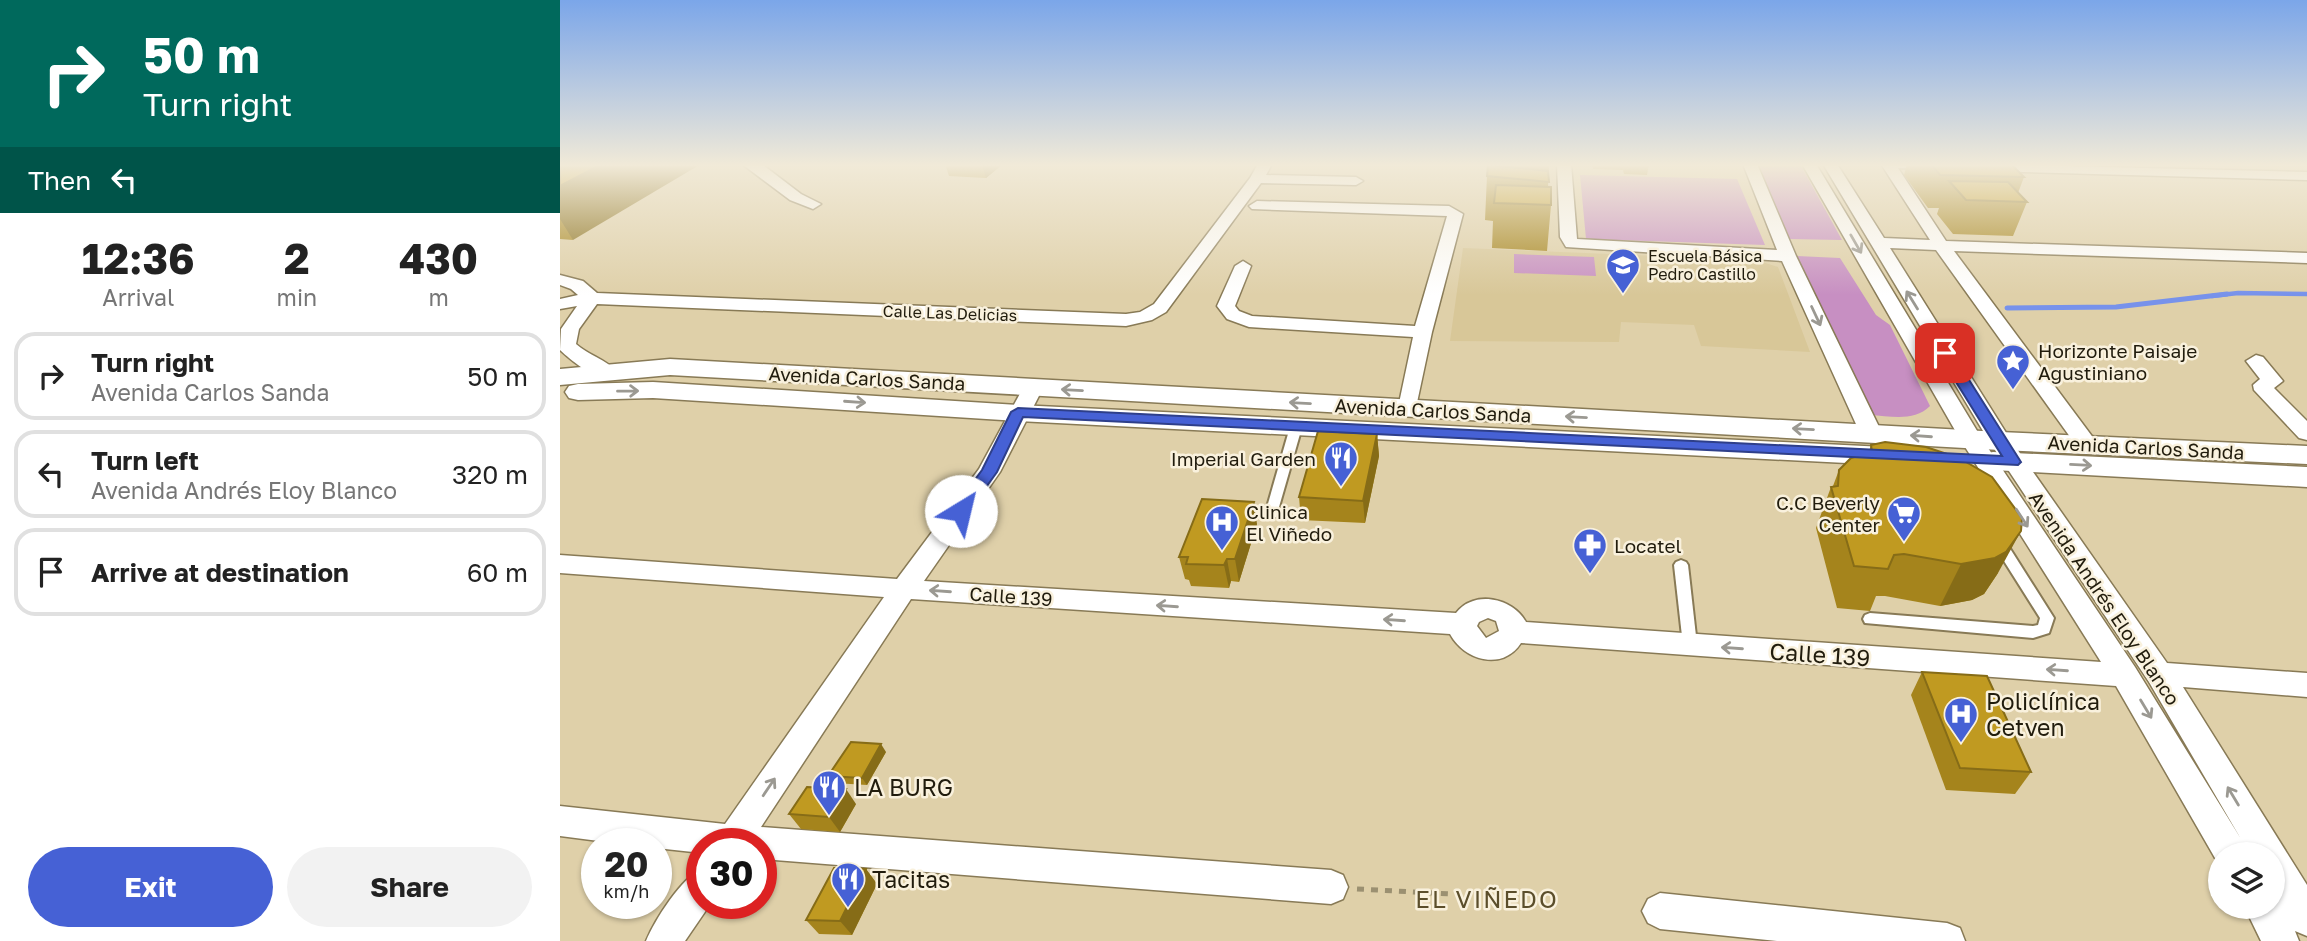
<!DOCTYPE html>
<meta charset="utf-8">
<style>
:root{--surface:#fff;--page:#f2f2f2;--text:#222;--muted:#767676;--line:#e0e0e0;--accent:#4661d5}
body{margin:0;font-family:"Golos Text",sans-serif;background:var(--page);color:var(--text);height:100vh;display:flex;flex-direction:column;font-size:26px;white-space:nowrap}
*{box-sizing:border-box;margin:0}
p{font-size:23px;color:var(--muted)}
.icon{flex:none;width:38px;height:38px;fill:none;stroke:currentColor;stroke-width:2;stroke-linecap:round;stroke-linejoin:round}
.map{position:relative;flex:1;overflow:hidden}
.sheet{display:flex;flex-direction:column;background:var(--surface);width:560px}
.sheet>*{flex:none}
.guide{background:#00695c;color:#fff;overflow:hidden}
.buttons{position:absolute;left:1648px;top:842px;display:grid;gap:14px}
.buttons a{display:grid;place-items:center;width:77px;height:77px;border-radius:50%;background:var(--surface);box-shadow:0 2px 5px #0004;font-size:35px}
.speed{position:absolute;left:21px;top:828px;display:flex;gap:14px;font-size:35px;font-weight:700;text-align:center}
.speed>*{display:grid;place-content:center;width:91px;height:91px;border-radius:50%;background:var(--surface);box-shadow:0 2px 5px #0004;line-height:1}
.speed small{font-size:18px;font-weight:400}
.speed .limit{border:10px solid #d22;background:#fff;color:#111}
.pin{position:absolute;display:grid;place-items:center;width:60px;height:60px;color:#fff;margin:-30px;border-radius:14px;box-shadow:0 4px 10px #0006}
.me{position:absolute;width:77px;margin:-38px;rotate:36deg;stroke-linejoin:round;filter:drop-shadow(0 0 5px #0008)}
.turn{display:flex;align-items:center;gap:24px;height:147px;padding:0 28px;font-size:32px}
.turn .icon{width:91px;height:91px;stroke-width:2.5}
.turn b{display:block;font-size:49px;line-height:60px}
.then{display:flex;align-items:center;height:66px;padding:0 28px;background:#0003;gap:14px;font-size:26px}
.eta{display:flex;justify-content:space-evenly;align-items:center;height:119px;text-align:center}
.eta b{font-size:42px;font-weight:700;line-height:49px}
.primary-button{display:flex;gap:14px;margin-top:auto;padding:14px 28px}
.primary-button a{flex:1;height:80px;border-radius:42px;background:var(--accent);color:#fff;font-size:28px;font-weight:700;line-height:80px;text-align:center}
.primary-button a+a{background:var(--page);color:var(--text)}
ul{padding:0;list-style:none}
li{display:flex;align-items:center;gap:21px;height:88px;margin:0 14px 10px;padding:0 14px;border:4px solid var(--line);border-radius:21px}
li div{flex:1}
li b{display:block;font-size:26px}
li em{font-style:normal}
main{display:flex;flex:1;min-height:0}
.map>svg:first-child{display:block}
.built{fill:#d8c798}
.green{fill:#c78fc2}
.lines{fill:none;stroke-linecap:round;stroke-linejoin:round}
.stream-far1{stroke:#7792eb;stroke-width:4.5}
.stream{stroke:#7792eb;stroke-width:5}
.service-casing{stroke:#887a56;stroke-width:4}
.minor-casing{stroke:#887a56;stroke-width:3}
.tertiary-casing{stroke:#887a56;stroke-width:3}
.path{stroke:#9b9071;stroke-width:5;stroke-dasharray:7 7;stroke-linecap:butt}
.service{fill:#fff;fill-rule:evenodd}
.minor{fill:#fff;fill-rule:evenodd}
.tertiary{fill:#fff;fill-rule:evenodd}
.wall{fill:#a5841c}
.shaded-wall{fill:#866c17}
.building{fill:#c09a21;stroke:#866c17;stroke-width:2}
.oneway{stroke:#9b9992}
.route{fill:#4661d5;stroke:#2e3f8a;stroke-width:2}
.labels{text-anchor:middle;dominant-baseline:central;stroke-width:5;stroke-linejoin:round;paint-order:stroke}
.far-poi-label{font-size:16px;fill:#211c0d;stroke:#f9f1dd;text-anchor:start}
.far-street-label{font-size:16px;fill:#211c0d;stroke:#f9f1dd}
.poi-label{font-size:19px;fill:#211c0d;stroke:#f9f1dd;text-anchor:start}
.street-label{font-size:19px;fill:#211c0d;stroke:#f9f1dd}
.near-street-label{font-size:23px;fill:#211c0d;stroke:#f9f1dd}
.near-poi-label{font-size:23px;fill:#211c0d;stroke:#f9f1dd;text-anchor:start}
.near-neighbourhood-label{font-size:24px;letter-spacing:2px;fill:#5b4e2b;stroke:#f9f1dd}
</style>
<main>
<section class="sheet">
<div class="guide">
<div class="turn"><svg class="icon" aria-label="right" viewBox="0 0 24 24"><path d="M7 20v-9h11M14 6l5 5-5 5"/></svg><div><b>50 m</b>Turn right</div></div>
<div class="then">Then<svg class="icon" aria-label="left" viewBox="0 0 24 24"><path d="M17 20v-9H6M10 6l-5 5 5 5"/></svg></div>
</div>
<div class="eta">
<div><b>12:36</b><p>Arrival</p></div>
<div><b>2</b><p>min</p></div>
<div><b>430</b><p>m</p></div>
</div>
<ul>
<li><svg class="icon" aria-label="right" viewBox="0 0 24 24"><path d="M7 20v-9h11M14 6l5 5-5 5"/></svg><div><b>Turn right</b><p>Avenida Carlos Sanda</p></div><em>50 m</em></li>
<li><svg class="icon" aria-label="left" viewBox="0 0 24 24"><path d="M17 20v-9H6M10 6l-5 5 5 5"/></svg><div><b>Turn left</b><p>Avenida Andrés Eloy Blanco</p></div><em>320 m</em></li>
<li><svg class="icon" aria-label="arrive" viewBox="0 0 24 24"><path d="M6 21V4h12l-3 4 3 4H6"/></svg><div><b>Arrive at destination</b></div><em>60 m</em></li>
</ul>
<div class="primary-button"><a>Exit</a><a>Share</a></div>
</section>
<div class="map">
<svg width="1747" height="941" viewBox="0 0 1747 941">
<rect width="100%" height="100%" fill="#dfd0a9"/>
<path class="built" d="M903,248l293,12 22,7 32,85 -109,-6 -7,-21 -73,-3 -2,20 -169,-1z"/>
<g class="green">
<path d="M1195,164h45l42,76 -54,-1z"/>
<path d="M1020,175l157,4 28,66 -179,-6z"/>
<path d="M954,254l80,3 2,19 -82,-3z"/>
<path d="M1237,256l43,2 36,57 14,10 40,81c-16,16 -39,10 -60,9z"/>
</g>
<g class="lines">
<path class="stream-far1" d="M1652,296l26,-3 69,1"/>
<path class="stream" d="M1447,308l109,-1 111,-13"/>
<g class="service-casing">
<g id="service">
<path d="M736,423l6,4 -25,87 -1,3h-10l-1,-3 25,-87z"/>
<path d="M1439,537l5,2 50,79 -5,15 -16,5 -168,-15 -2,-4 2,-4 5,-2 163,13 5,-1 2,-7 -48,-76 2,-3z"/>
<path d="M1121,560l5,2 2,3 9,80 -2,4 -5,2 -5,-2 -2,-4 -9,-80 2,-3z"/>
</g>
</g>
<g class="minor-casing">
<g id="minor">
<path d="M182,164l21,1 38,29 20,10 -8,5 -23,-9z"/>
<path d="M698,164h14l-6,11 90,2 7,4 -7,4 -95,-2 -95,129 -14,8 -26,6 -529,-22 -18,25 -3,15c12,11 31,16 40,27l-3,4c-19,5 -40,-13 -53,-25l1,-21 16,-23 -17,3v-10l18,-4 -7,-6 -11,-4v-10l23,6 14,12 529,21 14,-2 14,-8 96,-126z"/>
<path d="M997,164h14l6,75 200,11 -34,-86h14l39,92 86,177 -3,5h-16l-3,-5 -78,-172 -216,-14 -6,-10z"/>
<path d="M1242,164h14l166,275 153,228 106,172 -92,-157 -160,-241 -166,-277h14l47,74 46,2 -49,-76h61l-1,4 -5,1 -38,-1 48,73 361,12v10l-353,-12 143,192 -3,5h-16l-142,-198 -46,-2 120,191 157,224 140,10v24l-124,-10 124,198v51l-12,-5 4,10h-38l-17,-35h29v-52h-24l-6,-11 5,11h-27l-2,11 -103,-179 -595,-43c-19,29 -57,17 -71,-9l-539,-35 -150,228 570,43 12,5 5,12 -5,12 -12,5 -570,-45v-15h-59v9l-46,-5v-4h-34l-62,-8v-30l165,18 159,-227 -324,-24v-18l337,24 82,-110 44,-81 3,-4h14l3,4 -43,84 -76,109 532,32c18,-24 57,-15 70,9l575,40 -141,-223zM928,618l8,3 3,10 -13,7 -9,-12 2,-4z"/>
<path d="M1421,164l326,8v8l-322,-9 -7,-4z"/>
<path d="M697,201l192,5 14,8 -31,118 -17,80h-14l-3,-4 15,-71 -164,-10 -22,-8 -10,-13 18,-40 8,-5 8,5 -16,40 4,5 13,5 163,10 32,-110 -195,-7 -3,-3z"/>
<path d="M1696,355l7,2 20,24 -9,7 33,33v19l-8,-2 -45,-48 -1,-5 7,-6 -14,-18z"/>
<path d="M142,869v34h9l-26,38h-39c9,-21 35,-63 56,-72z"/>
<path d="M1100,893l287,30 13,5 5,13h-188l-117,-12 -12,-6 -6,-12 6,-12z"/>
</g>
</g>
<g class="tertiary-casing">
<g id="tertiary">
<path d="M110,359l1330,73 307,14v18l-307,-14 -1330,-75 -110,10v-16z"/>
<path d="M93,382l365,23 887,43 10,2 5,7 -5,7 -10,2 -887,-45 -365,-23 -75,2 -9,-2 -4,-6 4,-6 9,-2z"/>
<path d="M1433,452l314,15v20l-314,-17 -10,-2 -5,-7 5,-7z"/>
</g>
</g>
<path class="path" d="M797,889l95,5"/>
<use href="#service" class="service"/>
<use href="#minor" class="minor"/>
<use href="#tertiary" class="tertiary"/>
</g>
<g class="wall">
<path d="M0,164l13,76 -13,-1z"/>
<path d="M385,164h58l-17,14 -37,-2z"/>
<path d="M935,164h54l-1,23 3,18 -4,46 -55,-3 1,-27 -8,-1 2,-44 8,-10z"/>
<path d="M1032,164h57l-2,11 -23,-1 -1,-4 -30,-1z"/>
<path d="M1347,164h104l13,13 -6,16 9,9 -14,34 -60,-2 -16,-20 2,-6h-11l-24,-33z"/>
<path d="M817,434l2,22 -14,67 -64,-3 -2,-23z"/>
<path d="M1311,445l127,128 -14,21 -12,6 -32,6 -55,-10h-9l-6,15 -33,-3 -21,-80 15,-41 2,-1 6,-16 29,-16z"/>
<path d="M697,524l-18,58 -8,-1 -2,7 -38,-2 -2,-6 -4,-1 -6,-22z"/>
<path d="M1362,672l109,100 -16,22 -69,-4 -35,-95z"/>
<path d="M326,752l-19,33 -33,-2 -6,-7z"/>
<path d="M296,804l-16,28 -39,-3 -12,-15z"/>
<path d="M306,869l11,15 -25,51 -33,-1 -13,-14z"/>
</g>
<g class="shaded-wall">
<path d="M42,164h99l-128,76 -13,-21v-33z"/>
<path d="M422,164h21l-17,14z"/>
<path d="M817,434l2,22 -14,67 -2,-22z"/>
<path d="M694,502l3,22 -18,58 -4,-23z"/>
<path d="M1461,531l-23,42 -14,21 -12,6 -32,6 21,-42z"/>
<path d="M667,559l4,22 -2,7 -5,-23z"/>
<path d="M321,744l5,8 -19,33 -5,-7z"/>
<path d="M286,789l10,15 -16,28 -11,-15z"/>
<path d="M306,869l11,15 -25,51 -12,-14z"/>
</g>
<g class="building">
<path d="M0,164h42l-42,22z"/>
<path d="M1371,164h80l13,13 -84,-2z"/>
<path d="M928,165l60,6 1,11 -62,-6z"/>
<path d="M1389,181l59,1 19,20 -61,-2z"/>
<path d="M936,185l55,2v18l-57,-2z"/>
<path d="M758,431l59,3 -14,67 -64,-4z"/>
<path d="M1325,442l41,5 33,11 33,19 30,41 -1,13 -15,21 -11,6 -34,6 -57,-10 -10,1 -6,14 -34,-3 -23,-79 7,-1 1,-16 12,-12 21,-6 -1,-7z"/>
<path d="M642,499l52,3 -19,57h-8l-3,6 -38,-1 2,-7h-9z"/>
<path d="M1362,672l65,4 44,96 -71,-4z"/>
<path d="M291,742l30,2 -19,34 -34,-2z"/>
<path d="M247,787l39,2 -17,28 -40,-3z"/>
<path d="M274,868l32,1 -26,52 -34,-1z"/>
</g>
<defs><path id="oneway-shaft" d="M-6 0H5M1.5-3L5.5 0L1.5 3" fill="none" stroke-width="1.6" stroke-linecap="round" stroke-linejoin="round" transform="scale(1.75)"/></defs>
<g class="oneway">
<use href="#oneway-shaft" transform="translate(1296 244) rotate(60)"/>
<use href="#oneway-shaft" transform="translate(1352 300) rotate(-122)"/>
<use href="#oneway-shaft" transform="translate(1256 316) rotate(65)"/>
<use href="#oneway-shaft" transform="translate(512 390) rotate(-177)"/>
<use href="#oneway-shaft" transform="translate(68 391) rotate(-1)"/>
<use href="#oneway-shaft" transform="translate(295 402) rotate(4)"/>
<use href="#oneway-shaft" transform="translate(740 403) rotate(-177)"/>
<use href="#oneway-shaft" transform="translate(1016 417) rotate(-177)"/>
<use href="#oneway-shaft" transform="translate(1243 429) rotate(-177)"/>
<use href="#oneway-shaft" transform="translate(1361 436) rotate(-176)"/>
<use href="#oneway-shaft" transform="translate(1521 465) rotate(3)"/>
<use href="#oneway-shaft" transform="translate(1462 518) rotate(57)"/>
<use href="#oneway-shaft" transform="translate(380 591) rotate(-176)"/>
<use href="#oneway-shaft" transform="translate(607 606) rotate(-176)"/>
<use href="#oneway-shaft" transform="translate(834 620) rotate(-176)"/>
<use href="#oneway-shaft" transform="translate(1172 648) rotate(-176)"/>
<use href="#oneway-shaft" transform="translate(1497 670) rotate(-176)"/>
<use href="#oneway-shaft" transform="translate(1586 709) rotate(59)"/>
<use href="#oneway-shaft" transform="translate(209 787) rotate(-56)"/>
<use href="#oneway-shaft" transform="translate(1673 796) rotate(-121)"/>
</g>
<linearGradient id="sky" x2="0" y2="1"><stop stop-color="#7ba6e9"/><stop offset="0.56" stop-color="#f1ead8"/><stop offset="1" stop-color="#f1ead8" stop-opacity="0"/></linearGradient>
<rect width="1747" height="295" fill="url(#sky)"/>
<path class="route" d="M1385,349l7,4 69,109 -3,3 -995,-48 -26,55 -31,43 -5,1 -9,-5 30,-41 29,-58 7,-4 984,48 -64,-103z"/>
<defs>
<g id="school-pin" transform="scale(1.75)"><path d="M0 17L-7.5 6A9.5 9.5 0 1 1 7.5 6Z" fill="#4661d5" stroke="#f9f1dd"/><path d="M0-5L7-2L0 1L-7-2ZM-4 1L0 2.5L4 1V4Q0 6-4 4Z" fill="#fff"/></g>
<g id="sight-pin" transform="scale(1.75)"><path d="M0 17L-7.5 6A9.5 9.5 0 1 1 7.5 6Z" fill="#4661d5" stroke="#f9f1dd"/><path d="M0-6L1.8-2.2L6-1.7L2.9 1.2L3.7 5.4L0 3.3L-3.7 5.4L-2.9 1.2L-6-1.7L-1.8-2.2Z" fill="#fff"/></g>
<g id="restaurant-pin" transform="scale(1.75)"><path d="M0 17L-7.5 6A9.5 9.5 0 1 1 7.5 6Z" fill="#4661d5" stroke="#f9f1dd"/><path d="M-5-6h1v4h1v-4h1v4h1v-4h1v5L-1.5 .5V6h-2V.5L-5-1ZM5-6V6H3V1.5H1.5Q1.5-4 5-6Z" fill="#fff"/></g>
<g id="supermarket-pin" transform="scale(1.75)"><path d="M0 17L-7.5 6A9.5 9.5 0 1 1 7.5 6Z" fill="#4661d5" stroke="#f9f1dd"/><path d="M-6-5.5h2.5l.6 2H6L4.5 2H-2.5L-4.4-4H-6ZM-1.5 3.2a1.3 1.3 0 1 0 .1 0ZM3 3.2a1.3 1.3 0 1 0 .1 0Z" fill="#fff"/></g>
<g id="hospital-pin" transform="scale(1.75)"><path d="M0 17L-7.5 6A9.5 9.5 0 1 1 7.5 6Z" fill="#4661d5" stroke="#f9f1dd"/><path d="M-5-5h3v3.5h4V-5h3V5h-3V1.5h-4V5h-3Z" fill="#fff"/></g>
<g id="pharmacy-pin" transform="scale(1.75)"><path d="M0 17L-7.5 6A9.5 9.5 0 1 1 7.5 6Z" fill="#4661d5" stroke="#f9f1dd"/><path d="M-2-6h4v4h4v4h-4v4h-4v-4h-4v-4h4Z" fill="#fff"/></g>
</defs>
<g fill-rule="evenodd">
<use href="#school-pin" x="1063" y="265"/>
<use href="#sight-pin" x="1453" y="361"/>
<use href="#restaurant-pin" x="781" y="458"/>
<use href="#supermarket-pin" x="1344" y="513"/>
<use href="#hospital-pin" x="662" y="522"/>
<use href="#pharmacy-pin" x="1030" y="545"/>
<use href="#hospital-pin" x="1401" y="714"/>
<use href="#restaurant-pin" x="269" y="787"/>
<use href="#restaurant-pin" x="288" y="879"/>
</g>
<g class="labels">
<g class="far-poi-label">
<text x="1088" y="256">Escuela Básica<tspan x="1088" dy="18">Pedro Castillo</tspan></text>
</g>
<g class="far-street-label">
<text transform="translate(390 313) rotate(2)">Calle Las Delicias</text>
</g>
<g class="poi-label">
<text x="1478" y="350">Horizonte Paisaje<tspan x="1478" dy="22">Agustiniano</tspan></text>
<text x="756" y="458" text-anchor="end">Imperial Garden</text>
<text x="1320" y="502" text-anchor="end">C.C Beverly<tspan x="1320" dy="22">Center</tspan></text>
<text x="686" y="511">Clinica<tspan x="686" dy="22">El Viñedo</tspan></text>
<text x="1054" y="545">Locatel</text>
</g>
<g class="street-label">
<text transform="translate(307 378) rotate(3)">Avenida Carlos Sanda</text>
<text transform="translate(873 410) rotate(3)">Avenida Carlos Sanda</text>
<text transform="translate(1586 447) rotate(3)">Avenida Carlos Sanda</text>
<text transform="translate(451 596) rotate(4)">Calle 139</text>
<text transform="translate(1545 598) rotate(56)">Avenida Andrés Eloy Blanco</text>
</g>
<g class="near-street-label">
<text transform="translate(1260 654) rotate(4)">Calle 139</text>
</g>
<g class="near-poi-label">
<text x="1426" y="701">Policlínica<tspan x="1426" dy="26">Cetven</tspan></text>
<text x="294" y="787">LA BURG</text>
<text x="312" y="879">Tacitas</text>
</g>
<g class="near-neighbourhood-label">
<text x="927" y="898">EL VIÑEDO</text>
</g>
</g>
</svg>
<div class="buttons">
<a><svg class="icon" aria-label="layers" viewBox="0 0 24 24"><path d="M12 4l9 5-9 5-9-5zM3 14l9 5 9-5"/></svg></a>
</div>
<div class="speed"><div>20<small>km/h</small></div><div class="limit">30</div></div>
<div class="pin" style="left:1385px;top:353px;background:#d93025"><svg class="icon" aria-label="arrive" viewBox="0 0 24 24"><path d="M6 21V4h12l-3 4 3 4H6"/></svg></div>
<svg class="me" style="left:401px;top:511px" viewBox="-20 -20 40 40"><circle r="19" fill="#fff"/><path d="M0-13L10 11 0 6-10 11z" fill="#4661d5"/></svg>
</div>
</main>
